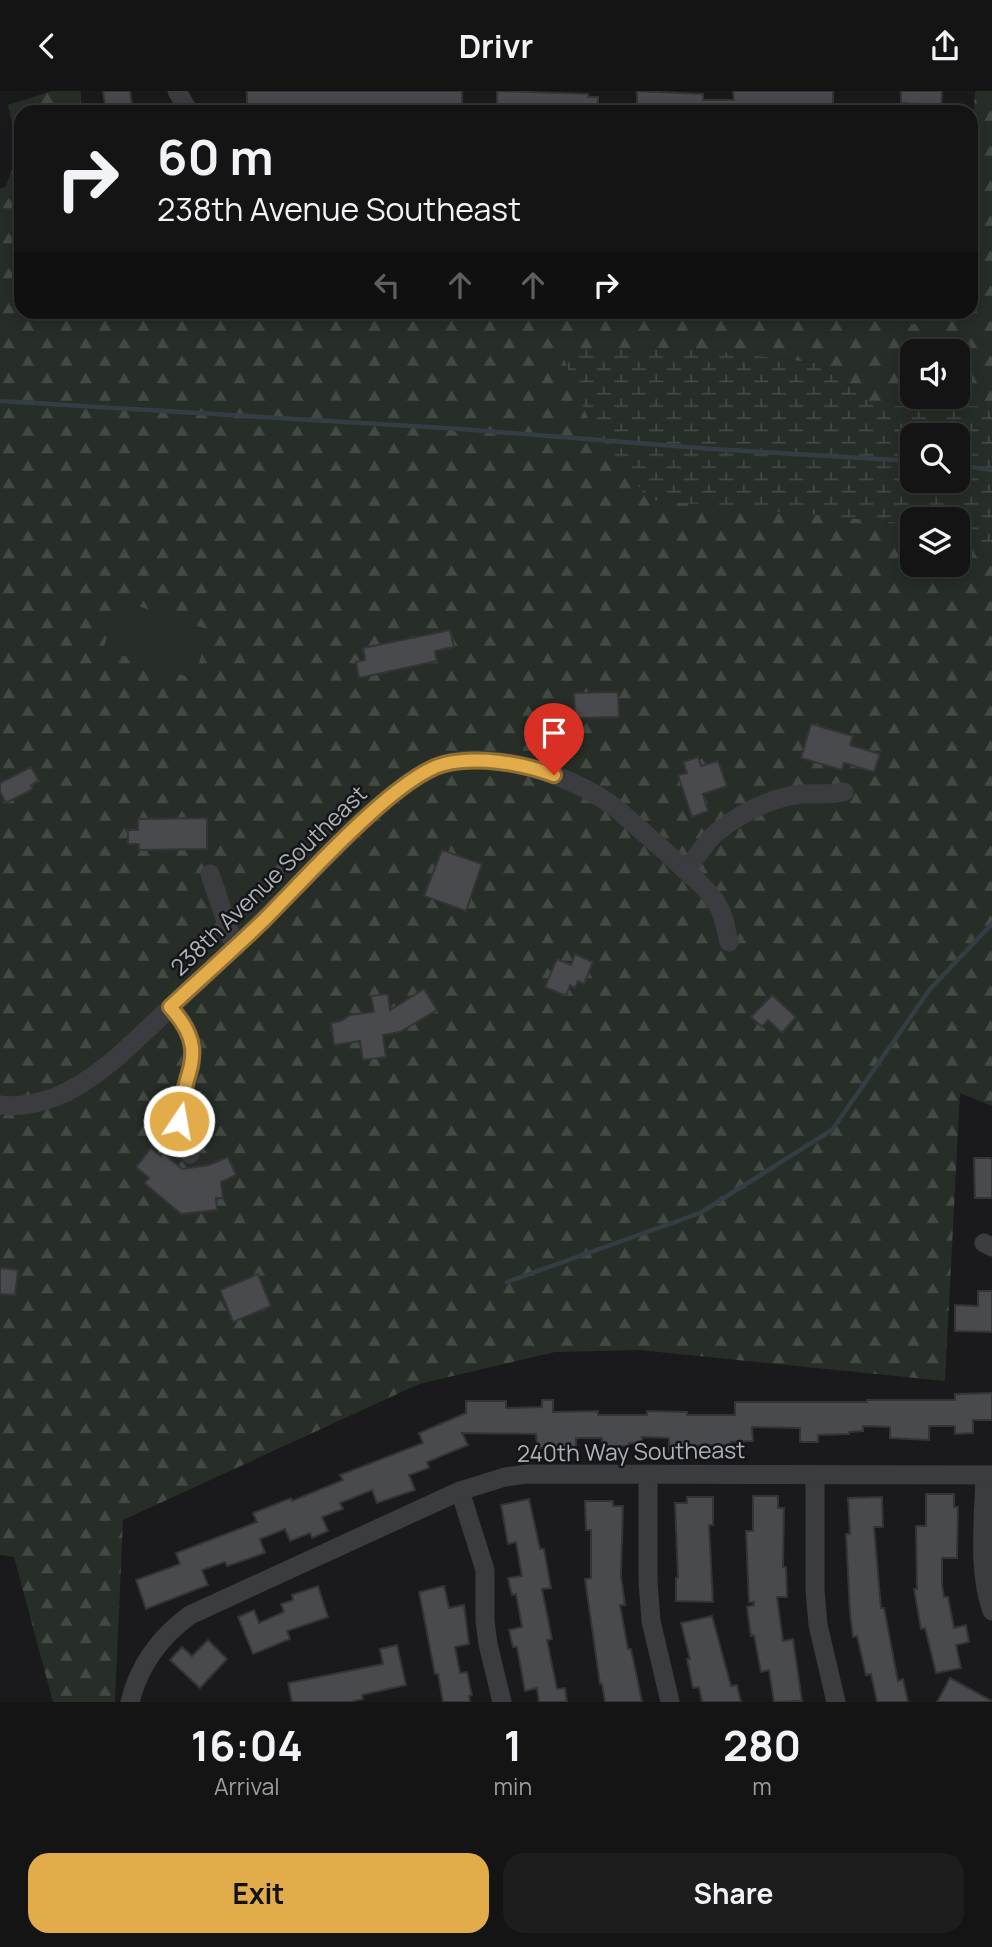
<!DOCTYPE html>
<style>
:root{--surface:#141415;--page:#1d1d1e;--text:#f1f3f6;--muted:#9d9ea0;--line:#333334;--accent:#e2ac4b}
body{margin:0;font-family:Manrope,sans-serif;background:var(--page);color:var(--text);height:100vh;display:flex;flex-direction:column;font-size:26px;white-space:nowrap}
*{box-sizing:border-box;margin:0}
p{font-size:23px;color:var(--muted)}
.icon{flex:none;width:38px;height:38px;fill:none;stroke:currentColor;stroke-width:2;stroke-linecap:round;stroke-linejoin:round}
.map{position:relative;height:1611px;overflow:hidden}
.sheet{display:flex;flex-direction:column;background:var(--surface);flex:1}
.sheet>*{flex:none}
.hud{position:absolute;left:14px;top:14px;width:964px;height:214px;border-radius:21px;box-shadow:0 4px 18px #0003,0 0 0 2px var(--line);background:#141415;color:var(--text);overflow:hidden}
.tools{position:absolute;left:900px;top:248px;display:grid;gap:14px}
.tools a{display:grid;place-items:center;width:70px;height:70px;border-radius:14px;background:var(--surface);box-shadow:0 4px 18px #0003,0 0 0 2px var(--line);font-size:35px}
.pin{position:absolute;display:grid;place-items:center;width:60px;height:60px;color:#fff;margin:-72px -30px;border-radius:50% 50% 50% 0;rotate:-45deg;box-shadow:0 0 7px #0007}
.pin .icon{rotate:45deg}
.me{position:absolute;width:77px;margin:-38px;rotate:12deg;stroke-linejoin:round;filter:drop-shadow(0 0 5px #0008)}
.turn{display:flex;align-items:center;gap:24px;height:147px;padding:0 28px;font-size:32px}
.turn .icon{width:91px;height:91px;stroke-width:2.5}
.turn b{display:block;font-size:49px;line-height:60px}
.lanes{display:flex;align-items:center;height:66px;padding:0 28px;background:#0003;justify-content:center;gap:35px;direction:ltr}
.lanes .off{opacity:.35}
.eta{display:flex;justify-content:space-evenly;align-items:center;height:119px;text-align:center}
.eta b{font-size:42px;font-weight:700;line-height:49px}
.action{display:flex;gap:14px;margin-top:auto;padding:14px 28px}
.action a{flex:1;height:80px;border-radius:21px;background:var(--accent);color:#111;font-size:28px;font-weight:700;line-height:80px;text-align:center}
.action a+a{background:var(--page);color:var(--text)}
header{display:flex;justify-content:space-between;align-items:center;height:91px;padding:0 28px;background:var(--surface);font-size:32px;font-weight:700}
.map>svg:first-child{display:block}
.grass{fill:url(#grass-tufts)}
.forest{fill:url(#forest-firs);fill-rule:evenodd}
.wetland{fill:url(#wetland-marsh);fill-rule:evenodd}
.park{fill:#262e27}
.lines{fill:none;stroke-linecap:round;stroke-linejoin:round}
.stream{stroke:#343d44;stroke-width:4.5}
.building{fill:#494a4e;stroke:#343437;stroke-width:2}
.minor{stroke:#3b3c40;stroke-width:19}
.route-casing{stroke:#937031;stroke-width:18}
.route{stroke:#e2ac4b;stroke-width:12}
.labels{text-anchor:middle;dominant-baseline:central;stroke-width:5;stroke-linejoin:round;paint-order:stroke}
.street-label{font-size:23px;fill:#adb1ba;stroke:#151517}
</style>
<header><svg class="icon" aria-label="back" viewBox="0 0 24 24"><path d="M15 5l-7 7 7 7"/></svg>Drivr<svg class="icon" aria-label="share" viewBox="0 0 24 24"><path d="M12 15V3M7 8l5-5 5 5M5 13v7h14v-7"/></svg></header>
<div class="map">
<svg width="992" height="1611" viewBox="0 0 992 1611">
<defs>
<pattern id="grass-tufts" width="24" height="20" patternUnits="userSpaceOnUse" patternTransform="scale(1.75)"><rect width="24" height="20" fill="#262e27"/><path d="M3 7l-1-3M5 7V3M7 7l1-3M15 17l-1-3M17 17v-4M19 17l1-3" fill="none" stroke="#434a44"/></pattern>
<pattern id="forest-firs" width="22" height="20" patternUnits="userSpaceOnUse" patternTransform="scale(1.75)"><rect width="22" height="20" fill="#262e27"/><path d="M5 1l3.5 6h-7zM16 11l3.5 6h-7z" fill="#434a44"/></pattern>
<pattern id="wetland-marsh" width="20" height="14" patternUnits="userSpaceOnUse" patternTransform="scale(1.75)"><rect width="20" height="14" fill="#262e27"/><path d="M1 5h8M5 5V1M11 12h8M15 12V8" fill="none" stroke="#434a44"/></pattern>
</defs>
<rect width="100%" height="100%" fill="#1a1a1c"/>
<g class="grass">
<path d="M980,145l-9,60v-54z"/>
<path d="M855,221h98l-5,4 -46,11z"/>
</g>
<path class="forest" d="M52,0h29v21h-60v199h834l47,16 46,-11 5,-4 18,-1 9,-75 -9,-73 4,-72h17v315h-117l-58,-43 -128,-15 -129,2 261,165 91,9v41h45v-33l35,26v548l-32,-13 -15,288 -306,-31 -84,2 -136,32 -296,136 -8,182h-62l-39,-145 -14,-2v-1366l6,-3 12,-33 -10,-48zM912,261h45v45h-45z"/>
<path class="wetland" d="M689,257l128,15 58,43h117v152l-35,-26v-12h-45v4l-263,-24 -60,-79 -29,-72zM912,345h45v45h-45z"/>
<path class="park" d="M120,509l89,30 -15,49 -91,-30z"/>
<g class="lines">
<g class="stream">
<path d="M0,310l461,28 251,20 200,12"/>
<path d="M957,374l35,5"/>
<path d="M507,1191l193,-69 132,-83 98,-141 62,-65"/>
</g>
</g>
<g class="building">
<path d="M103,0h27l3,21h-27z"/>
<path d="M247,0h215v21h-73v-5h-23v4l-119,1z"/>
<path d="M497,0l91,3v3h10v15h-90v-4h-11z"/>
<path d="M637,0l66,3v6h31l-1,-9h100v17h-5v4h-191z"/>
<path d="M901,0h41l-1,21h-29l1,-8 -12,-1z"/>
<path d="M450,539l4,17 -19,4 2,10 -78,17 -3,-16 9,-2 -2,-12z"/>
<path d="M618,601l1,25 -44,1 -1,-25z"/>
<path d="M811,633l42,12 -3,9 30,9 -6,18 -30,-9 -2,7 -41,-12z"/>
<path d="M698,666l3,9 17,-5 9,25 -24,8 5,17 -16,6 -14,-42 9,-2 -4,-11z"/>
<path d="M31,676l8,14 -8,4 2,4 -27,14 -6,-11v-9z"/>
<path d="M207,727v31l-68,1v-6h-11v-14h10v-11z"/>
<path d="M442,759l40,14 -16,47 -42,-15z"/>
<path d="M575,863l18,8 -9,22 -6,-3 -3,7 -5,-3 -4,11 -21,-9 12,-28 14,6z"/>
<path d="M424,898l13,21 -37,22 -17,3 3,22 -23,3 -3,-19 -26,4 -3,-22 10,-2 9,-6 24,-3 -3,-16 17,-2 2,16z"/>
<path d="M772,904l24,22 -14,16 -14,-13 -6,7 -11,-10z"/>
<path d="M151,1057l10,8 2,-3 19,16 27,-4 19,-8 8,18 -15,7 2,16h-7l1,12 -36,4 -37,-31 5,-5 -13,-11z"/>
<path d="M974,1067h18v40h-17z"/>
<path d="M0,1177l18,2 -3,25 -15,-1z"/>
<path d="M258,1183l13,32 -38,16 -13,-32z"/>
<path d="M978,1200h14v41l-37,-1v-26l23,1z"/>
<path d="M992,1302v27h-19v13l-18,1v-8h-26v14l-39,-2v-11l-27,-1v5l-14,1v2l-31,1v7h-18v-14l-48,-1 1,14 -22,1v3l-45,1v6l-17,-1v-13l-27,-1v7l-13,-1v3h-27v-8h-26v14h-18v-4h-21l-1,-14 -74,-1 6,12 -41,17 2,6 -20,7 6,15 -38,13 -5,-13 -32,13 3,6 -21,8 6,14 -16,7 -2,-5 -20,8 -5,-12 -25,10 5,14 -38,13 -2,-4 -23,8 6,15 -62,24 -10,-29 44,-16 -4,-11 81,-31 -4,-9 38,-15 1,3 51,-21 -3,-5 83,-32 -4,-10 47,-20v-12h40v7l36,-1v-7h11v12l45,-1v4h49v-4l40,1v3h48v-13h132v-2h88v-6z"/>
<path d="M926,1403h28v13h4l-1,51h-15v27l2,12h4l6,31 12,-3 3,17 -13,3 5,23 -25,5 -11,-45 -4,1 -7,-40h3l-1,-63h10z"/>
<path d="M753,1405h25v12h6l-1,59h3l1,30h-10l6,44 10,-2 9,62 -28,1 -5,-32 -8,2 -7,-37 -3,1 -4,-29 7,-2v-3h-5l-3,-71h7z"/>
<path d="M687,1406h26v28h-4l4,77 -37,-1v-23h2l-3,-75h12z"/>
<path d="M882,1406l1,30h-9l7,81h3l14,73 5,-2 5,23h-31l-6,-28 -5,1 -9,-39 -4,1 -3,-24 -4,-79h4l-2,-36z"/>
<path d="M529,1408l11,50h4l7,39 -9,1 10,50 -5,1 10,49 8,-1 2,14h-28l-2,-14 -12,3 -8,-44h-4l-4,-17 13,-3 -6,-33 -4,1 -4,-17 14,-2 -6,-34 -8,2 -7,-39z"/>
<path d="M585,1410h28v5h10l-2,70 4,29h-5l8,44h3l11,53h-37l-3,-18h-2l-15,-105 6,-1v-48h-5z"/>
<path d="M318,1495l10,31 -41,14 3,8 -37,15 -15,-37 16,-7 5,13 25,-11 -3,-8 12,-4 -1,-5z"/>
<path d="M444,1495l5,22 15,-3 5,39 -14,3 5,26 7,-1 5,23 -3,1 1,6h-27l-5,-28h-3l-16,-82z"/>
<path d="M712,1525l19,70 6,-1 4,17h-39l-3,-15 -6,1 -6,-29h3l-9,-36z"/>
<path d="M208,1549l19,19 -27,29 -30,-28 12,-13 10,9z"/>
<path d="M397,1554l9,40 -44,10 1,4 -13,3h-58l-4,-19 95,-19 -3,-15z"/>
<path d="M950,1587l42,23v1h-55z"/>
</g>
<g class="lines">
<g class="minor">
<path d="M177,0l12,21"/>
<path d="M685,779c12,-12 19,-27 32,-38 24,-19 53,-34 84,-38 14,-1 28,1 43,-2"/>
<path d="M210,783l25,74"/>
<path d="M171,916c26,29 25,47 14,82 -2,9 -6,18 -6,28 0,12 7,25 11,37"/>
<path d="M0,1014c63,7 113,-43 154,-82 41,-39 83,-77 123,-117 40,-38 114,-124 164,-141 53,-18 144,14 183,50 20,18 40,35 59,53 12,11 25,21 33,34 8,12 10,27 13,40"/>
<path d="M984,1152l8,4"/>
<path d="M648,1383v107l3,40 19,81"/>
<path d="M815,1384v115l3,35 18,77"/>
<path d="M985,1384c-1,44 -8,94 7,136"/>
<path d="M460,1400l25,79v51l3,23 14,58"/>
<path d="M130,1611c9,-37 30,-65 60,-87l270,-124 45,-14 22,-3 465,1"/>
</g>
</g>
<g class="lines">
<g class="route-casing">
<path id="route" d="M179,1030c2,-50 34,-67 -9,-114 31,-29 63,-57 94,-87 38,-38 132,-144 180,-156 34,-8 77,-1 110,11"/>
</g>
<use href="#route" class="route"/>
</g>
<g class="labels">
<g class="street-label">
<text transform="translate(268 789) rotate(-44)">238th Avenue Southeast</text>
<text transform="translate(631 1360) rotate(-1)">240th Way Southeast</text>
</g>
</g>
</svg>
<div class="tools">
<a><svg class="icon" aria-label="sound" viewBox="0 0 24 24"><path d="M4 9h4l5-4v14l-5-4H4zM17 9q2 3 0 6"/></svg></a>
<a><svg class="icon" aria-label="search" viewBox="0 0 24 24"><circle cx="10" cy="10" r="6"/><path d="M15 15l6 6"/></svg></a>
<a><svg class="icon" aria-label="layers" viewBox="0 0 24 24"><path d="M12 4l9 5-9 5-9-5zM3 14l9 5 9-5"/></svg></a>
</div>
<div class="pin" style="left:554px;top:684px;background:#d93025"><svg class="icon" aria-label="arrive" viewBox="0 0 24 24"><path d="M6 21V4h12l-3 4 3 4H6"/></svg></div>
<svg class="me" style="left:179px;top:1030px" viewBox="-20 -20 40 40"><circle r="17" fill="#e2ac4b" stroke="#fff" stroke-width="3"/><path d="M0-11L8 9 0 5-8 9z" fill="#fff"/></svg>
<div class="hud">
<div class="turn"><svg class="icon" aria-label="right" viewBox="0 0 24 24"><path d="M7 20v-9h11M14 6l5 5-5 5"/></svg><div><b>60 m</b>238th Avenue Southeast</div></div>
<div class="lanes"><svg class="icon off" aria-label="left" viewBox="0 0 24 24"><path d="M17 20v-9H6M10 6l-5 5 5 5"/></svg><svg class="icon off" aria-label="ahead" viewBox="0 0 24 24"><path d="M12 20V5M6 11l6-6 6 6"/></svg><svg class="icon off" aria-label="ahead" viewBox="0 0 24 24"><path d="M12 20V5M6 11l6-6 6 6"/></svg><svg class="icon" aria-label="right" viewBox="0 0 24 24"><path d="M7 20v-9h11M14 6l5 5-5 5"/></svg></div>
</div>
</div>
<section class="sheet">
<div class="eta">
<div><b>16:04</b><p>Arrival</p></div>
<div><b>1</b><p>min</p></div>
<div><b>280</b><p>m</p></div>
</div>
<div class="action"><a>Exit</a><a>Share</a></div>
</section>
